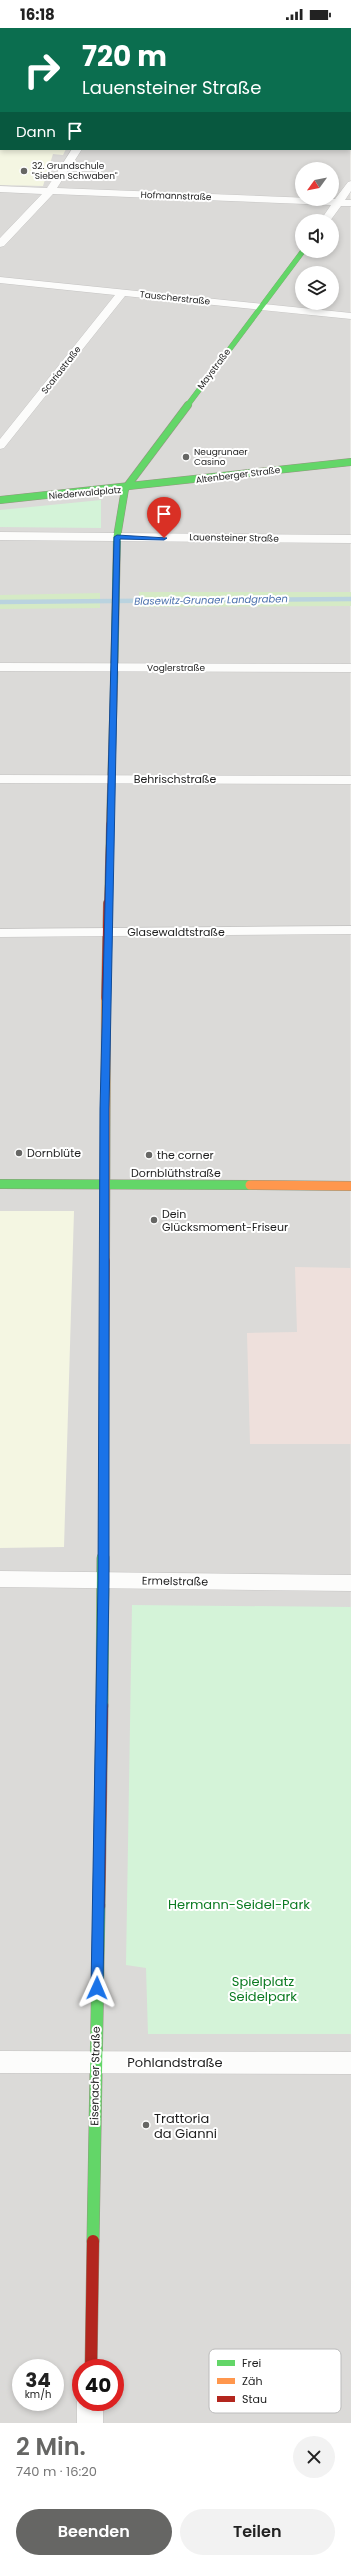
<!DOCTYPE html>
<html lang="de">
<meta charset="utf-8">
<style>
:root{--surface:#fff;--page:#f2f2f2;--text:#222;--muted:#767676;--accent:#666664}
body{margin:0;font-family:Poppins,sans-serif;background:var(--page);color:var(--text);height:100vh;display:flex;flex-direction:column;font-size:15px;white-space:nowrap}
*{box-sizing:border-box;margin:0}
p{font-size:13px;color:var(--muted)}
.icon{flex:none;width:22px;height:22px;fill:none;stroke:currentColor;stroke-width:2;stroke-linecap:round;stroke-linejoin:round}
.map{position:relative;height:2395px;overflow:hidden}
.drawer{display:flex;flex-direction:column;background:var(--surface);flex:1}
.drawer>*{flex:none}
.top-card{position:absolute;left:0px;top:0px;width:351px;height:122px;box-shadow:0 2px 6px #0003;background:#0b6e4f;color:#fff;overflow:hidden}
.needle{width:26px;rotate:237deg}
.tools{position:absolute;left:295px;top:134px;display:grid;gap:8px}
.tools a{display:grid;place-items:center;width:44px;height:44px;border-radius:50%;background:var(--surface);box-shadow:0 2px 6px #0003;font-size:20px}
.speed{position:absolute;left:12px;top:2331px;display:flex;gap:8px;font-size:20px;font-weight:700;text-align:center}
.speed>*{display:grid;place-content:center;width:52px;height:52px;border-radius:50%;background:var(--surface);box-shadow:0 2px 6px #0003;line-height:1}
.speed small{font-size:10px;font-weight:400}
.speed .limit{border:6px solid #d22;background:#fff;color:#111}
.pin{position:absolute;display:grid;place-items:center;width:34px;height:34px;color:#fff;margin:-41px -17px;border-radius:50% 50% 50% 0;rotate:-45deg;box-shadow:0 0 4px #0007}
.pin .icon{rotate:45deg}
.me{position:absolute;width:44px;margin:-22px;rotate:1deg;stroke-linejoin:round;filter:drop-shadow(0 0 3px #0008)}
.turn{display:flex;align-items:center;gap:14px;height:84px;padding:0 16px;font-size:18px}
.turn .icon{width:52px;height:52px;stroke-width:2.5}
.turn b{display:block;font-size:28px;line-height:34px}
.then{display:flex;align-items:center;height:38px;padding:0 16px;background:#0003;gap:8px;font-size:15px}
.round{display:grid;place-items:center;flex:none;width:42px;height:42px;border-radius:21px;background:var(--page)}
.headline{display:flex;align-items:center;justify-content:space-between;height:68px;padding:0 16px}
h1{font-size:24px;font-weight:600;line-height:30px;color:var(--accent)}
.action{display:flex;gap:8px;margin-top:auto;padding:8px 16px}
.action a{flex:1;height:46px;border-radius:24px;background:var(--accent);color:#fff;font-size:16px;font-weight:600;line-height:46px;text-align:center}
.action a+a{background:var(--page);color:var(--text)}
.status{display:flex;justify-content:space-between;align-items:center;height:28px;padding:0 20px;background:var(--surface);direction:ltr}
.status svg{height:11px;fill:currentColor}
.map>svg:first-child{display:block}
.residential{fill:#dbdad8;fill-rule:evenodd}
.commercial{fill:#eee0dc}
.education{fill:#f4f6e2}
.grass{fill:#d5eac5}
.cemetery{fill:#c5d7c8}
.park{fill:#d4f3d8}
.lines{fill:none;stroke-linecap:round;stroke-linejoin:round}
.stream{stroke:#bad3df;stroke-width:4.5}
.street-casing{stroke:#c5c4c3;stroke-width:1}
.fast-far3-casing{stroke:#92967f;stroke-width:5.5}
.fast-far2-casing{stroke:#92967f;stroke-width:8}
.fast-far1-casing{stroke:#92967f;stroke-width:10}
.fast-casing{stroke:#92967f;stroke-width:13}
.slow-far1-casing{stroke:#92967f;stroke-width:8}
.slow-casing{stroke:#92967f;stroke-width:10}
.jam-far2-casing{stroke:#92967f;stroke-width:8}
.jam-far1-casing{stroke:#92967f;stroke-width:10}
.jam-casing{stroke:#92967f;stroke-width:13}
.street{fill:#fcfcfb;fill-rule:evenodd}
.fast-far3{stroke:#63d668;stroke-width:5}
.fast-far2{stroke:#63d668;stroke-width:7}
.fast-far1{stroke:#63d668;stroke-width:9}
.fast{stroke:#63d668;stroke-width:12}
.slow-far1{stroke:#ff974d;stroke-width:7}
.slow{stroke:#ff974d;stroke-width:9}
.jam-far2{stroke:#b3261e;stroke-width:7}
.jam-far1{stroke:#b3261e;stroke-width:9}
.jam{stroke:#b3261e;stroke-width:12}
.route{fill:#1a73e8;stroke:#114b97}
.poi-dot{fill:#666664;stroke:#fff;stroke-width:1.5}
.labels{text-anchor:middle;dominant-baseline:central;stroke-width:4;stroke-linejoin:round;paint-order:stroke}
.far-poi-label{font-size:9px;fill:#1e1e1e;stroke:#fff;text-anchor:start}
.far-street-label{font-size:9px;fill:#1e1e1e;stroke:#fff}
.far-water-label{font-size:10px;font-style:italic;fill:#4b71ad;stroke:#fff}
.street-label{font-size:11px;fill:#1e1e1e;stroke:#fff}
.poi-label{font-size:11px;fill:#1e1e1e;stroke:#fff;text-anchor:start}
.near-park-label{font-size:13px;fill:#0c7b22;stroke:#fff}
.near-street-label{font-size:13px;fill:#1e1e1e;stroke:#fff}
.near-poi-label{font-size:13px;fill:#1e1e1e;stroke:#fff;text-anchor:start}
.key{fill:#fff;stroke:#bcbcbc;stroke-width:1}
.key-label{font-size:11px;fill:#1e1e1e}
</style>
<div class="status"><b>16:18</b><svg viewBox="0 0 49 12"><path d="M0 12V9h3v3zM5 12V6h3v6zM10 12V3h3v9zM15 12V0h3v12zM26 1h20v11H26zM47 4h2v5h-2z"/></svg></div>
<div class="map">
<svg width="351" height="2395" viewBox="0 0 351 2395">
<rect width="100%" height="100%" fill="#ecebe7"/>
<path class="residential" d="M350,23l1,2372h-351v-2349l1,75h349zM302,141h30v30h-30zM302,193h30v30h-30zM302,245h30v30h-30zM21,2340h34v34h-34zM81,2340h34v34h-34z"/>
<path class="commercial" d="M295,1239l56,1v176h-101l-3,-111 50,-1z"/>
<g class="education">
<path d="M0,107l1,14h65l-3,6 -10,-1 -10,32 -43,-1z"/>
<path d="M0,1183h74l-10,336 -64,1z"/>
</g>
<g class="grass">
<path d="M139,564h212v14l-212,1z"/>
<path d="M100,565v15l-100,1v-14z"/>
</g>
<path class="cemetery" d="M0,0h351v23l-1,-22h-349l-1,39z"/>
<g class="park">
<path d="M101,472v28l-101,-1v-17z"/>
<path d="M132,1577l219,2v427h-203l-2,-66 -20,-3z"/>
</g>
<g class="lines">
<path class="stream" d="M0,574l351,-3"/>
<g class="street-casing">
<g id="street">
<rect x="0" y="45" width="1" height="6"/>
<path d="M350,51l1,1v6l-1,-1z"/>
<rect x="0" y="100" width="1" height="6"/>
<rect x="350" y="107" width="1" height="6"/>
<path d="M72,121h10l-25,39 278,11 13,-17 3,-1v10l-6,9h6v6h-10l-11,15h-10l11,-16 -278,-11 -49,52 -4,1v-9l42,-44 -42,-2v-6l47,2z"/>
<path d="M0,249l351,36v6l-226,-23 -121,152 -4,1v-10l115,-144 -115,-12z"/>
<path d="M0,504l351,3v8l-351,-3z"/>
<path d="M0,635l351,1v8l-351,-1z"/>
<path d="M0,747l351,1v8l-351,-1z"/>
<path d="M351,898v8l-351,3v-8z"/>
<path d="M0,1543l351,4v16l-351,-4z"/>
<path d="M0,2023l351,1v22l-351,-1z"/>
<path d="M81,2365v9h22v21h-26v-21z"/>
</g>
</g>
<g class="fast-far3-casing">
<path id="fast-far3" d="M187,378l116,-155"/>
</g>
<g class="fast-far2-casing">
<g id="fast-far2">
<path d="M0,472l351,-38"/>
<path d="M114,657l3,-148 8,-48 63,-84"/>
</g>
</g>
<g class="fast-far1-casing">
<g id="fast-far1">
<path d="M0,1156l250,1"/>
<path d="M103,1531l1,-97"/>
</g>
</g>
<g class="fast-casing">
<g id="fast">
<path d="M102,1678l1,-148"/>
<path d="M93,2213l6,-335"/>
</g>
</g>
<g class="slow-far1-casing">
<path id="slow-far1" d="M110,796l4,-139"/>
</g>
<g class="slow-casing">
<g id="slow">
<path d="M250,1157l101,1"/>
<path d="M105,1232l1,-262"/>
</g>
</g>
<g class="jam-far2-casing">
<path id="jam-far2" d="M108,876l2,-80"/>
</g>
<g class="jam-far1-casing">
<g id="jam-far1">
<path d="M106,970l2,-95"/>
<path d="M104,1434l1,-202"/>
</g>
</g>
<g class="jam-casing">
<g id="jam">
<path d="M99,1878l3,-200"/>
<path d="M91,2340l2,-127"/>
</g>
</g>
<use href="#street" class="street"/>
<use href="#fast-far3" class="fast-far3"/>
<use href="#fast-far2" class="fast-far2"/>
<use href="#fast-far1" class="fast-far1"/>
<use href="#fast" class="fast"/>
<use href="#slow-far1" class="slow-far1"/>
<use href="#slow" class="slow"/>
<use href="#jam-far2" class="jam-far2"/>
<use href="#jam-far1" class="jam-far1"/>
<use href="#jam" class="jam"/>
</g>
<path class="route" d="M117,507l50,3 -3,2 -44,-1 -11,570v472l-6,407 -6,5 -6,-5 7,-407 2,-472 14,-572z"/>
<g class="poi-dot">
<circle cx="24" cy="143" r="4"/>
<circle cx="186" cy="429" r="4"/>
<circle cx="19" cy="1125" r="4"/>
<circle cx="149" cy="1127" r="4"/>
<circle cx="154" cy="1192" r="4"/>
<circle cx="146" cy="2097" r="4"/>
</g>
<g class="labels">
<g class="far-poi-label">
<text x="32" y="138">32. Grundschule<tspan x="32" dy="10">"Sieben Schwaben"</tspan></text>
<text x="194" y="424">Neugrunaer<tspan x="194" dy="10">Casino</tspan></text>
</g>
<g class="far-street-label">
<text transform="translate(176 168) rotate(2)">Hofmannstraße</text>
<text transform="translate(175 270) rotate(6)">Tauscherstraße</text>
<text transform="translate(214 341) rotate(-53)">Maystraße</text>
<text transform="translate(61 342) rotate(-52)">Scariastraße</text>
<text transform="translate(238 447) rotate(-7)">Altenberger Straße</text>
<text transform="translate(85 465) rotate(-5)">Niederwaldplatz</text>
<text transform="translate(234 510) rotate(1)">Lauensteiner Straße</text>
<text x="176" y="640">Voglerstraße</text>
</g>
<g class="far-water-label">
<text transform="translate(211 572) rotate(-1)">Blasewitz‐Grunaer Landgraben</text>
</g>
<g class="street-label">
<text x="175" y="751">Behrischstraße</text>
<text x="176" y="904">Glasewaldtstraße</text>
<text x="176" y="1145">Dornblüthstraße</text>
<text transform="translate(175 1553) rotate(1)">Ermelstraße</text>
<text transform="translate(95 2048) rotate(-89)">Eisenacher Straße</text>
</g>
<g class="poi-label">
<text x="27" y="1125">Dornblüte</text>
<text x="157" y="1127">the corner</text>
<text x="162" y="1186">Dein<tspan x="162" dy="13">Glücksmoment-Friseur</tspan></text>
</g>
<g class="near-park-label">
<text x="239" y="1876">Hermann-Seidel-Park</text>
<text x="263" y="1953">Spielplatz<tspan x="263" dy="15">Seidelpark</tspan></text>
</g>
<g class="near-street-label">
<text x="175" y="2034">Pohlandstraße</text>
</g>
<g class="near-poi-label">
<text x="154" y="2090">Trattoria<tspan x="154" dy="15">da Gianni</tspan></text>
</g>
</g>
<rect x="209" y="2321" width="132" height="64" rx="6" class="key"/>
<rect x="217" y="2332" width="18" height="6" fill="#63d668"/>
<rect x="217" y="2350" width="18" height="6" fill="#ff974d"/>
<rect x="217" y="2368" width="18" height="6" fill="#b3261e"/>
<g class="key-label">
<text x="242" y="2339">Frei</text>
<text x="242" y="2357">Zäh</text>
<text x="242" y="2375">Stau</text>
</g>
</svg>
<div class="tools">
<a><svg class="needle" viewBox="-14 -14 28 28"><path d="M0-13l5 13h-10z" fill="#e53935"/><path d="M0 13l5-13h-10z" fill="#767676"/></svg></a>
<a><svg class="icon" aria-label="sound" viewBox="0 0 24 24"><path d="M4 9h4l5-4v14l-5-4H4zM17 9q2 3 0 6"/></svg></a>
<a><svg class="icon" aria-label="layers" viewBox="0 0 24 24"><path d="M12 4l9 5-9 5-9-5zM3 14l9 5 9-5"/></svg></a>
</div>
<div class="speed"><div>34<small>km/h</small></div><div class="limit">40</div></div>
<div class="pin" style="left:164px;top:510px;background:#d93025"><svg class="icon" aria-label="arrive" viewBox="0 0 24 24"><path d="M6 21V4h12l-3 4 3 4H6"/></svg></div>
<svg class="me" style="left:97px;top:1960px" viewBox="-20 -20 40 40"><path d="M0-17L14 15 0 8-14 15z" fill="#1a73e8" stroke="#fff" stroke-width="4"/></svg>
<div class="top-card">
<div class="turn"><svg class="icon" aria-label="right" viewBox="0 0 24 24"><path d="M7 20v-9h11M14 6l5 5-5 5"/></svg><div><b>720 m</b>Lauensteiner Straße</div></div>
<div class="then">Dann<svg class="icon" aria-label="arrive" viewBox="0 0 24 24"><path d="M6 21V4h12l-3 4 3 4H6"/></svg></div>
</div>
</div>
<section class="drawer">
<div class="headline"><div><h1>2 Min.</h1><p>740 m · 16:20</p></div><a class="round"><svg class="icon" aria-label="close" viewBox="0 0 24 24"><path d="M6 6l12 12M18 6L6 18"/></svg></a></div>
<div class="action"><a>Beenden</a><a>Teilen</a></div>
</section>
